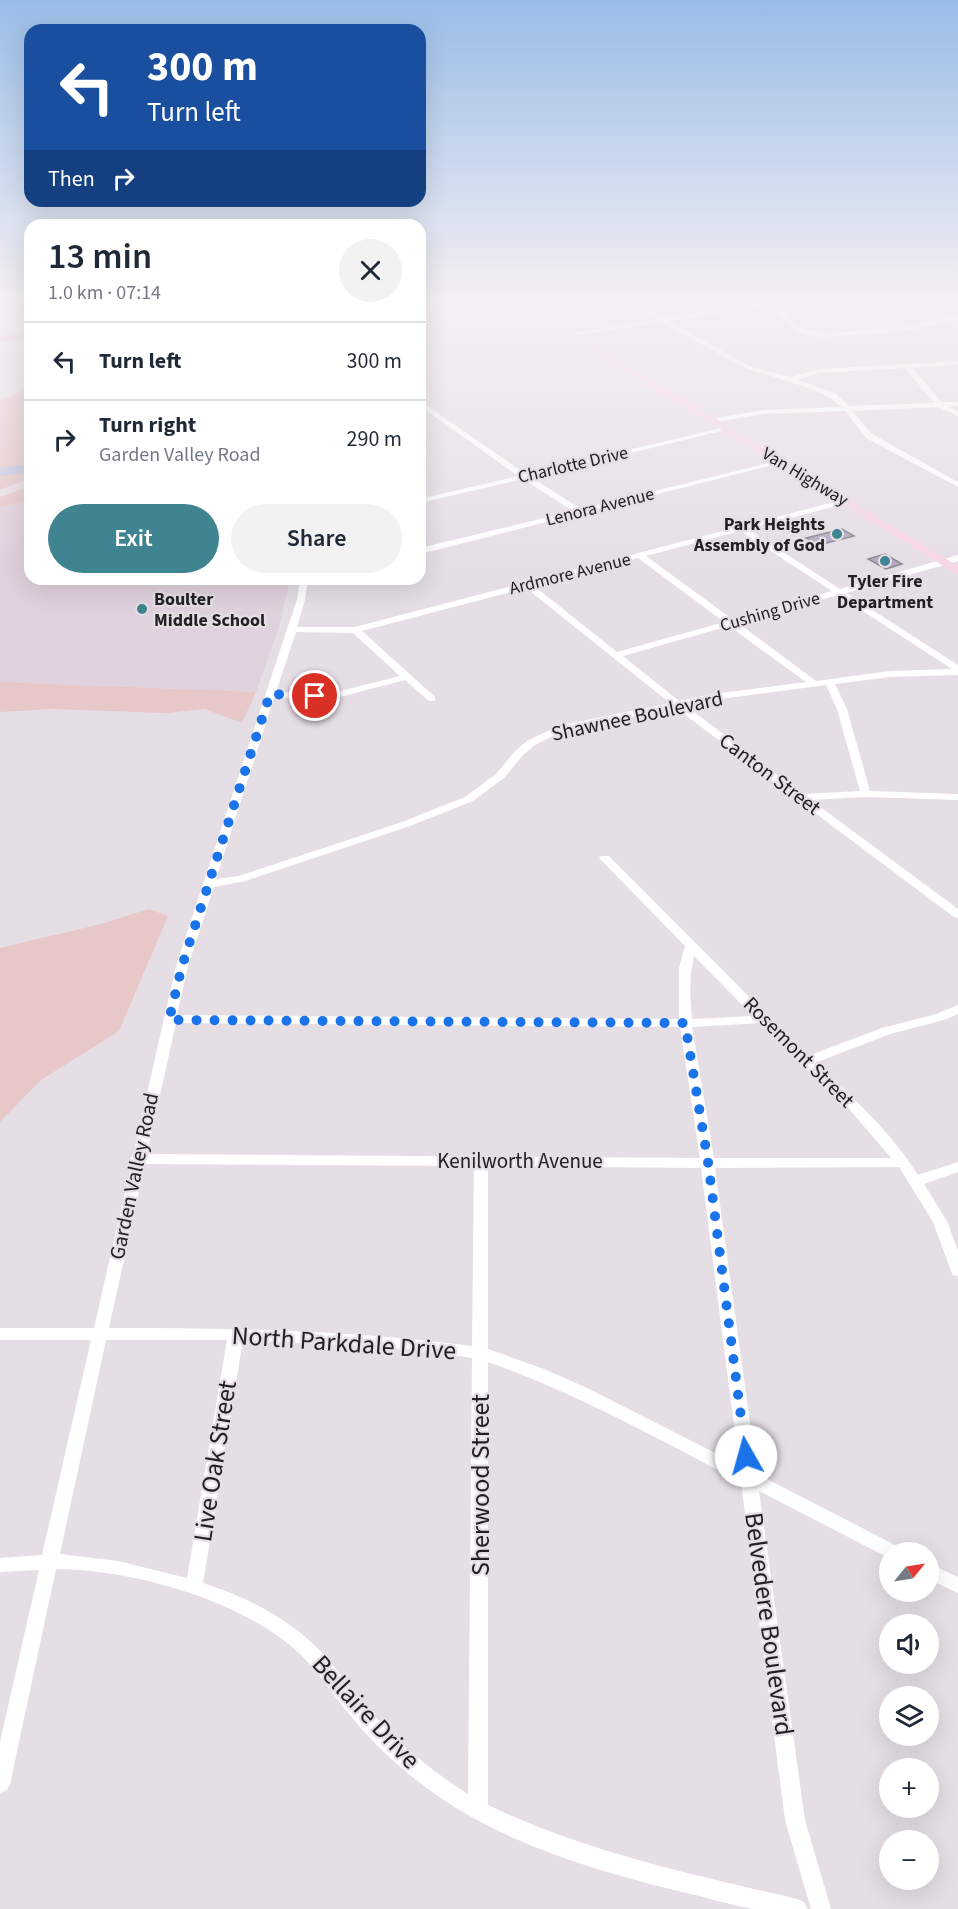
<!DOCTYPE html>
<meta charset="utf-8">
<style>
:root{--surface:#fff;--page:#f2f2f3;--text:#1f2937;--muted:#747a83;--line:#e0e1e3;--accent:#3f8490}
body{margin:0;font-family:"Source Sans 3",sans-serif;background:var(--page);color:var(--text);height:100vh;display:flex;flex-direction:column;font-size:22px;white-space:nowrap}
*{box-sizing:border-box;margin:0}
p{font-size:20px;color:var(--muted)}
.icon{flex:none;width:33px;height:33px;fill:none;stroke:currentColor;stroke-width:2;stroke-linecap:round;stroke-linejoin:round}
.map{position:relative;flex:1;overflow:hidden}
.panel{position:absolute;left:24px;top:219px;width:402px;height:366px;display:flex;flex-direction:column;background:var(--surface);border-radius:18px;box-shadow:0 6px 24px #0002}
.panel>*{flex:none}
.guide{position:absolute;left:24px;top:24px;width:402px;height:183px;border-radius:18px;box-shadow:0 6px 24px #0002;background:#1a4fa0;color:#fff;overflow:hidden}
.needle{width:39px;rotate:60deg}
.fabs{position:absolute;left:879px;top:1542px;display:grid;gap:12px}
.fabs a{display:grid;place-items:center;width:60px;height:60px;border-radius:50%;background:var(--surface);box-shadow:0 6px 24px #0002;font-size:30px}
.pin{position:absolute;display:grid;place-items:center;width:51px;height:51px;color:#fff;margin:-26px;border:3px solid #fff;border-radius:50%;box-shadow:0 2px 6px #0007}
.me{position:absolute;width:66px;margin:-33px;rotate:353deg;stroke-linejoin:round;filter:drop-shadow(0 0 4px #0008)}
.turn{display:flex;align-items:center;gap:21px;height:126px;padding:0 24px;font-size:27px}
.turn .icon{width:78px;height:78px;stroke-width:2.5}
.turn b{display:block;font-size:42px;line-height:51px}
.then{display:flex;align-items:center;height:57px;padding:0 24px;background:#0003;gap:12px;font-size:22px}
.round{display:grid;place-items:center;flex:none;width:63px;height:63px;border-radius:32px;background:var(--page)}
.summary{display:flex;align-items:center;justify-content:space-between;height:102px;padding:0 24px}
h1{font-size:36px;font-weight:600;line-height:45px}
.action{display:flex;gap:12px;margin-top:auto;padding:12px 24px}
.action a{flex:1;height:69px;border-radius:36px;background:var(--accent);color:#fff;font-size:24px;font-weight:600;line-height:69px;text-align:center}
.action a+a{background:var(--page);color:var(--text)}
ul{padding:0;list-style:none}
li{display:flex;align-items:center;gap:18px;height:78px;padding:0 24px;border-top:2px solid var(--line)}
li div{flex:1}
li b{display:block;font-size:22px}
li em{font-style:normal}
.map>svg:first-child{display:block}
.built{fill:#e0d1de}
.green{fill:#e7c7c8}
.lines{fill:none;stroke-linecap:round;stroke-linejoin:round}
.river{fill:#c4c7e5;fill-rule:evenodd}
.building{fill:#b5a9c4;stroke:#8b8890;stroke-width:1.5}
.minor{fill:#fff;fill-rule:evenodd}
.major{fill:#f7d7e3;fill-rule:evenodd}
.highway{fill:#f1bdd1;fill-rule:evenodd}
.route{stroke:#1a73e8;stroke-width:10;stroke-dasharray:0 18}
.poi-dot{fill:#3f8490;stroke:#e6dee5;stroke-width:2}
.labels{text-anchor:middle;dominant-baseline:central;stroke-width:4.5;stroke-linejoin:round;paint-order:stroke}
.far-street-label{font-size:18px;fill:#232023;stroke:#e6dee5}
.far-poi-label{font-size:18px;font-weight:bold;fill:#232023;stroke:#e6dee5;text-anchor:end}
.street-label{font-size:21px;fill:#232023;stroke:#e6dee5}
.near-street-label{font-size:26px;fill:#232023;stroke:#e6dee5}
</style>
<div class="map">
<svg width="958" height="1909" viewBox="0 0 958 1909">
<rect width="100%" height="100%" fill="#e6dee5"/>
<path class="built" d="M30,501v78h260l-11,48 -23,65 -256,-10v-175z"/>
<g class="green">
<path d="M24,390h6v88l-30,12v-89z"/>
<path d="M30,486v15l-30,6v-10z"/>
<path d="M0,682l256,10 -14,31 -37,-14 -39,4 -115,-4 -51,3z"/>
<path d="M149,909l19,7 -49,115 -78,49 -41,42v-174l101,-24z"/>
</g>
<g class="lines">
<path class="river" d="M30,464v8l-30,4v-8z"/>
</g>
<g class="building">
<path d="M842,529l12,7 -35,9 -13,-7z"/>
<path d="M885,554l17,10 -16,5 -18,-10z"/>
</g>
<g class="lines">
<g class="minor">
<path d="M620,298h7l37,20 92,-15 102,-5 -3,2 -78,5 22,23 25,5 82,-6 52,-12v4l-52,12 -82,6 -16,-2 -13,-5 -25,-24 -101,15 80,45 42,11 28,-8 139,-8v4l-46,3 30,34h16v4l-9,1 9,4v5l-20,-9 -86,4 20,23 86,48v5l-92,-49 -21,-27 -82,3 -53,9 -1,-2 4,-2 50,-9 79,-3 -13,-10 -23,-10 -61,-19 -83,-46 -91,14 -1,-1 3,-2 84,-14zM905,368l29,35 -85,3 -14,-13 -37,-13 22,-7z"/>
<path d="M928,298h8l22,9v4z"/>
<path d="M420,401l106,73 200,-47 4,2 -199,48 50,32 200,-49 4,2 -365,92v-6l153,-37 -50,-32 -103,24v-4l98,-23 -98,-70z"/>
<path d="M845,499h3v4l-100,26 92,60 118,-34v6l-112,32 112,72v10l-68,2 -55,7 12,25 23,82 88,3v6l-92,-3 -55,3 147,109v9l-4,-1 -156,-117 -4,-1 -1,-3 -117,-88 -111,22 -30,15 -12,10 -19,23 -31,23 -63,25 -165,55 -31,6 -26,79 -11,49 502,4v-51l6,-22 -84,-86 -2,-2 2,-2h8l199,200 74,-28 54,-14 22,-9v9l-14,6 -54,14 -75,29c38,34 76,69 103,112l40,-13v10l-34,12 23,37 11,30v25l-5,-1 -2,-4 -18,-49 -34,-55 -184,1 42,306 142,73 3,5h-12v6l-3,-1 -128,-66 46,329 26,89h-20l-26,-89 -44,-338c-83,-43 -165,-89 -253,-120v443c98,47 203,69 309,94l7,3 3,7c-17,0 -37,0 -54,0 -22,-4 -45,-11 -66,-16 -92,-22 -191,-51 -267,-110 -26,-20 -50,-43 -71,-69 -17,-20 -30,-42 -49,-60 -58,-54 -165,-84 -244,-85l-46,215 -3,6 -7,3v-51l39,-172 -39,2v-14l42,-3 49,-215h-91v-12h94l38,-167 -2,-2 3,-4 43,-189 111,-337 10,-29 3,-21h8l-3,21 -8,27h58zM740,531l92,60 -100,28 -86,-63zM638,558l86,64 -107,30 -83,-66zM526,588l144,115 -112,23 -31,15 -12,10 -19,23 -31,23 -63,25 -163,54 -23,3 58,-181 58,1 73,-19 24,21h6v-4l-73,-66zM838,595l114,74 -62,2 -74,10 -78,-58zM729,626l77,56 -93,12 -34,7 -56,-45zM296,632l57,1 47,43 -68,17 -56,-1zM826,685l11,24 23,82 -57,3 -117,-88 27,-6zM694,956l59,60 -61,3c-2,-22 -3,-42 2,-63zM176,1023l504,4 20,131 -553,-4zM761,1023l40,42 49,45 41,48h-177l-22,-131zM145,1164l329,2 -2,180c-120,-16 -241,-18 -363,-18zM488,1166l213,2 38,297 -154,-78 -41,-18 -56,-20zM106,1340h121l-40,238 -69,-17 -58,-7zM243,1340l164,9 65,9 -4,436c-40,-25 -76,-56 -107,-93 -16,-19 -30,-42 -50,-59 -31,-28 -68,-46 -108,-59z"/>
<path d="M928,1563l30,14v16l-30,-14z"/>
</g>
<path class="major" d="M491,298h11l53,23 403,245v9l-409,-250z"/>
<path class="highway" d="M30,331v6l-30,5v-6z"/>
</g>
<linearGradient id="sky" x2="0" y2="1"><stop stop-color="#99bce7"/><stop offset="0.53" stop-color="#f4f0f3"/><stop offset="1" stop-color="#f4f0f3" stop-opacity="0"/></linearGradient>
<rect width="958" height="565" fill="url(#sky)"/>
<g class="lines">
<path class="route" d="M315,696l-45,-2 -88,272 -13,54 516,3 23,139 38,294"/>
</g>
<g class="poi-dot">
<circle cx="837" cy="534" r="6"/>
<circle cx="885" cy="561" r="6"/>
<circle cx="142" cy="609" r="6"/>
</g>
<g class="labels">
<g class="far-street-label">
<text transform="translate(573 465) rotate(-13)">Charlotte Drive</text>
<text transform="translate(805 477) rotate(31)">Van Highway</text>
<text transform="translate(600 507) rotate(-14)">Lenora Avenue</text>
<text transform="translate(570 574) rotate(-14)">Ardmore Avenue</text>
<text transform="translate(770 612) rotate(-16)">Cushing Drive</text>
</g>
<g class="far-poi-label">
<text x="825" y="524">Park Heights<tspan x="825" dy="21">Assembly of God</tspan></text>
<text x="885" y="581" text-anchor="middle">Tyler Fire<tspan x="885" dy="21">Department</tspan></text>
<text x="154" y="599" text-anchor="start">Boulter<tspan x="154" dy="21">Middle School</tspan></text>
</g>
<g class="street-label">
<text transform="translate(637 716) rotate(-12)">Shawnee Boulevard</text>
<text transform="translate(770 774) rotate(37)">Canton Street</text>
<text transform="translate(799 1052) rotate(45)">Rosemont Street</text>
<text x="520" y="1161">Kenilworth Avenue</text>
<text transform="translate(134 1176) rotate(-78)">Garden Valley Road</text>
</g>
<g class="near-street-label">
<text transform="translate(344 1343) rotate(4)">North Parkdale Drive</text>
<text transform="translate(215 1461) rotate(-81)">Live Oak Street</text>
<text transform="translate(480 1485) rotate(-90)">Sherwood Street</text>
<text transform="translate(769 1624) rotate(82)">Belvedere Boulevard</text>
<text transform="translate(366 1712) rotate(47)">Bellaire Drive</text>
</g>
</g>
</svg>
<div class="fabs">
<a><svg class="needle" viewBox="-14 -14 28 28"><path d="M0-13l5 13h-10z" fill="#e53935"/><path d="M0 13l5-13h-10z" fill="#747a83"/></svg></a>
<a><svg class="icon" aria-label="sound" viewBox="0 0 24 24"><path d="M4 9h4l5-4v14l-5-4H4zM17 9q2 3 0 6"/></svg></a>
<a><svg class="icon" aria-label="layers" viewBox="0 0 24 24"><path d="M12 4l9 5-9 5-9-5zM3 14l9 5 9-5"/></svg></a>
<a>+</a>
<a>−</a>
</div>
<div class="pin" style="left:315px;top:696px;background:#d93025"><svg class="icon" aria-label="arrive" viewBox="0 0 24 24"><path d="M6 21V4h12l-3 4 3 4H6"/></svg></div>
<svg class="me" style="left:746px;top:1456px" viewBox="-20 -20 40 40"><circle r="19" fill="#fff"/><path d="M0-13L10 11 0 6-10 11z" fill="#1a73e8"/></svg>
<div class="guide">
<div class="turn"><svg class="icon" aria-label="left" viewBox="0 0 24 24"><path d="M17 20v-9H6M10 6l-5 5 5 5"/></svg><div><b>300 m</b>Turn left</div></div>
<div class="then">Then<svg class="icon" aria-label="right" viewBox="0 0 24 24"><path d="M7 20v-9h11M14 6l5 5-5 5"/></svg></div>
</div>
<section class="panel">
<div class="summary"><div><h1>13 min</h1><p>1.0 km · 07:14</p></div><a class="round"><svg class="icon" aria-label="close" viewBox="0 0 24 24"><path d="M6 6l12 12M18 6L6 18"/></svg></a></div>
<ul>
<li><svg class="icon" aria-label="left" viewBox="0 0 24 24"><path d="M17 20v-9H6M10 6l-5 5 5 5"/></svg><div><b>Turn left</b></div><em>300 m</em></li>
<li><svg class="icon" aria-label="right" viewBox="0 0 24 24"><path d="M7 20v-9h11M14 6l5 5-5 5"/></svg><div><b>Turn right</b><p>Garden Valley Road</p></div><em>290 m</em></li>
</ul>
<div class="action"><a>Exit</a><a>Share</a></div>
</section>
</div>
